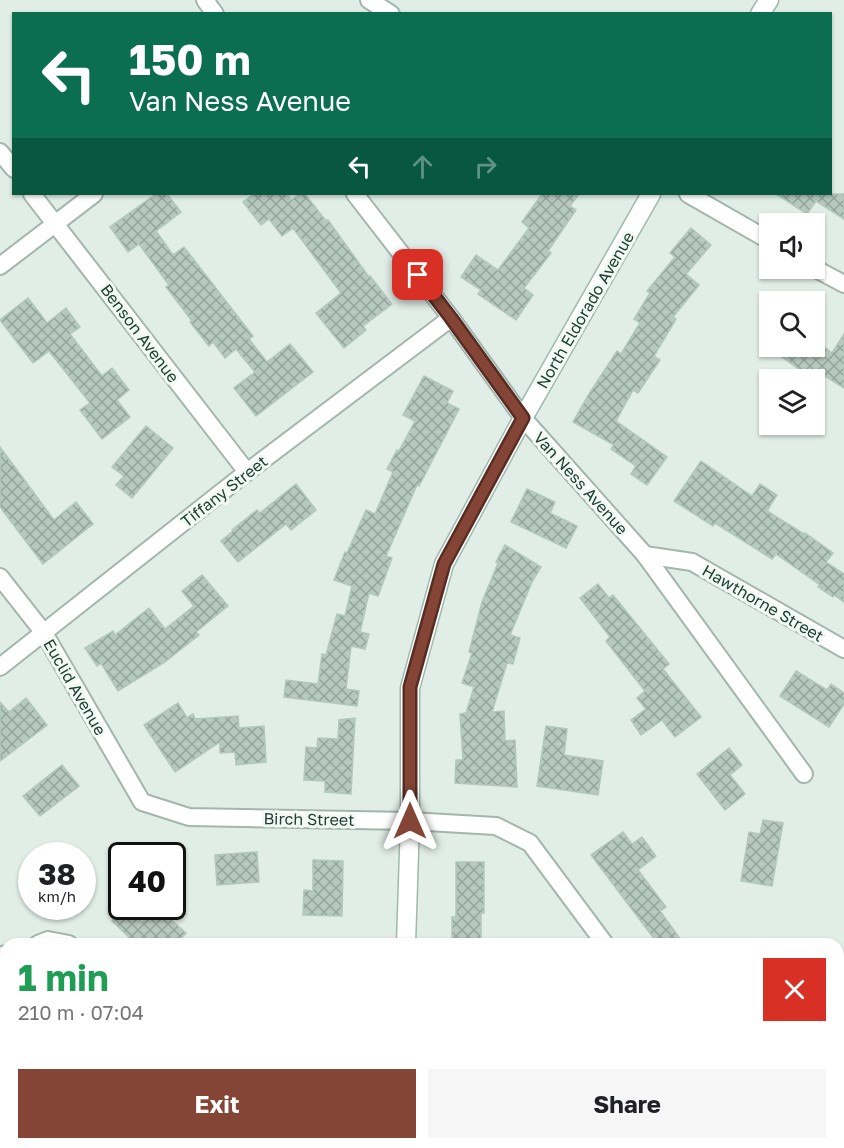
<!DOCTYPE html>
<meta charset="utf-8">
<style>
:root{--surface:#fff;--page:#f6f6f6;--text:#202124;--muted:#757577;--accent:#844536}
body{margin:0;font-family:"Golos Text",sans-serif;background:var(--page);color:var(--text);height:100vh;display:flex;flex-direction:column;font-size:22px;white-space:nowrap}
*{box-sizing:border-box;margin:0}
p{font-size:20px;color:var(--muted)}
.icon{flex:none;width:33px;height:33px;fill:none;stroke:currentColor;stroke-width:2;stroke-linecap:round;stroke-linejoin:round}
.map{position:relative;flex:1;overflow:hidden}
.details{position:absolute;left:0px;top:938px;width:844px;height:212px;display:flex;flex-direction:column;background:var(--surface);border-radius:18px 18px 0 0;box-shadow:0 2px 4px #0004}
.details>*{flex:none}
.guide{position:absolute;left:12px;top:12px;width:820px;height:183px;border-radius:0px;box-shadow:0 2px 4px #0004;background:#0b6e4f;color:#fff;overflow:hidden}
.tools{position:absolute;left:759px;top:213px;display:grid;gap:12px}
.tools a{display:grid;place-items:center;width:66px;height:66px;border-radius:0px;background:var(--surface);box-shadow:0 2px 4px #0004;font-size:30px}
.speed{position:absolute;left:18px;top:842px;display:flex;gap:12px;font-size:30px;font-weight:700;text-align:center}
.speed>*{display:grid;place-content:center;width:78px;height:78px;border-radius:50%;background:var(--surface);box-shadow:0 2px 4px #0004;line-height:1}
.speed small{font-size:15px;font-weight:400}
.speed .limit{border:3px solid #111;border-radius:9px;background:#fff;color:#111}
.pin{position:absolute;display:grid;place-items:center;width:51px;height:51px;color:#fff;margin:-26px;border-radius:12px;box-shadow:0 3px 9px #0006}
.me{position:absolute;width:66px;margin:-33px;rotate:0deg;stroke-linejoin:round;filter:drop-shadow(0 0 4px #0008)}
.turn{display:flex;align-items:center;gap:21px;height:126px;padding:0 18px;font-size:27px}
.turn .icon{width:78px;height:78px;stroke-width:2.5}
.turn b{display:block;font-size:42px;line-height:51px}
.lanes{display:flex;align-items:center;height:57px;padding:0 18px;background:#0003;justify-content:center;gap:30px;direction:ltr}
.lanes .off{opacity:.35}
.round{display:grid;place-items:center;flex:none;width:63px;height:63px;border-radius:0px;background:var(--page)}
.head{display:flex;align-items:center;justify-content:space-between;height:102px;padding:0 18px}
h1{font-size:36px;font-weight:700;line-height:45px;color:#1e9e55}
.primary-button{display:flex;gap:12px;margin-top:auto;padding:12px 18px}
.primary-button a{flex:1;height:69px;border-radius:0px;background:var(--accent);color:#fff;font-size:24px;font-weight:700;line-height:69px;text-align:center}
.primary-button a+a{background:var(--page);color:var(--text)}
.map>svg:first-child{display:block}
.building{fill:url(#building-cross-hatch);stroke:#b2c8be;stroke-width:1.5}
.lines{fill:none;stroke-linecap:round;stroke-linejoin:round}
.street-casing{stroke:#a3b6ae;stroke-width:20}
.secondary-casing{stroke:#9ebaaf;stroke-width:21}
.street{stroke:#fff;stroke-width:16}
.secondary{stroke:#fff;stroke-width:18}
.route-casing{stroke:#562d23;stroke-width:15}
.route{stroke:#844536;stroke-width:10}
.labels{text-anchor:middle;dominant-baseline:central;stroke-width:6;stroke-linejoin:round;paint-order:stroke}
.street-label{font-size:16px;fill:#1f4036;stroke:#f2f9f5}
</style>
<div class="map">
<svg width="844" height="1148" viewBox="0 0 844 1148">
<defs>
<pattern id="building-cross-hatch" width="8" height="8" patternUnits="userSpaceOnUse" patternTransform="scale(1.5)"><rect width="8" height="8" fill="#b6c8c0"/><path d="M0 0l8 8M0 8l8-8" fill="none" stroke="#93a49d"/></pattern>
</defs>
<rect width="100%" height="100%" fill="#e1ede7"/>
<g class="building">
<path d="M156,194h11l14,18 -25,19 17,24 11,-8 69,89 -4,3 18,23 23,-18 23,28 -57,44 -22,-28 21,-16 -19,-23 -11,9 -12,-16 -4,4 -19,-24 2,-1 -26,-34 3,-2 -30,-41 -11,8 -18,-25z"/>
<path d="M254,194h33l4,6 9,-6h5l21,27 2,-1 41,57 1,-1 22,28 -29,22 3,4 -22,18 -28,-35 25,-20 -48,-65 -11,8 -13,-17 -8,6 -18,-23z"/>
<path d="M542,194h37l-9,12 6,4 -28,41 3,2 -27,35 9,7 -17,25 -38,-26 3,-4 -20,-13 15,-22 22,15 31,-42 -7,-6z"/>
<path d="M776,194h68v25l-28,-18 -9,13z"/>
<path d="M691,228l20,17 -25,29 13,11 -26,32 3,2 -22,37 6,4 -22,33 -5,-3 -17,31 51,36 -20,28 -16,-11 5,-8 -25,-17 3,-4 -41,-23 16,-28 28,-43 4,3 19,-31 -6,-4 16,-26 -3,-2 28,-34 -5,-4z"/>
<path d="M28,298l19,25 19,-15 14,19 -10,7 32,42 10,-8 17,22 -12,10 13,17 -28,22 -22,-29 10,-7 -41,-52 -16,12 -33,-43z"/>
<path d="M844,334v54l-30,-19 -6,7 -41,-30h56l9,7z"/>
<path d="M424,376l29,15 -6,12 12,6 -40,77 -2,-1 -31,71 6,2 -14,38 -9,-3 -9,39 9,2 -4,15 -14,-3 -5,43 13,2 -2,15 -73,-9 2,-17 32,4 4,-30 4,1 11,-41 8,2 7,-30 -18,-6 11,-28 2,1 19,-43 9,4 18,-42 -6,-3 10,-19 2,1 16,-30 -12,-6z"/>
<path d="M146,426l27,22 -41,50 -16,-13 8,-9 -12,-9z"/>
<path d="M0,447l54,73 22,-18 17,22 -50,40 -43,-57z"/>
<path d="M701,461l51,35 8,-12 17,11 -10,16 37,23 1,-1 28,20 -7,9 18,12v28l-10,-7 -1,2 -15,-10 2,-2 -44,-31 -4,5 -57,-36 -2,3 -39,-25z"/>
<path d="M296,484l20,26 -25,20 -5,-6 -48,38 -17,-21 12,-10 -1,-1 25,-20 3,3z"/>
<path d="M527,489l28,13 -5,11 27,13 -11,22 -55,-26z"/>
<path d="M505,545l36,22 -9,15 -22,53 10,3 -7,26 -6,-1 -15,49 12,-1 1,30 10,-1 2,47 -62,-4 1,-23h7l-3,-46 6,-1 8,-26 -12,-4 10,-30 -3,-1 13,-50 16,-39 -2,-1z"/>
<path d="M202,575l26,31 -32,26 3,3 -34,27 -47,29 -17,-28 -4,3 -12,-18 28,-17 2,4 34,-27 16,21 29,-23 -12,-15z"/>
<path d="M598,584l11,14 4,-3 56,69 -6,5 38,48 -26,20 -13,-17 -21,15 -10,-15 15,-11 -9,-11 8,-7 -39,-50 4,-4 -30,-39z"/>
<path d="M796,671l31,19 4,-6 13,9v11l-15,23 -49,-31z"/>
<path d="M26,698l21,27 -47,36v-59l9,10z"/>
<path d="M178,703l9,15 6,-4 2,5 43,-3 1,12 25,-2 2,36 -30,3 -1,-13 -15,1v-11l-45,30 -31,-47z"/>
<path d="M355,718l-4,76 -26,-2v-11l-21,-1 2,-33 11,1 1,-10 20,1 1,-19z"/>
<path d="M546,726l21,3 -3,26 39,6 -5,34 -61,-9z"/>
<path d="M729,748l13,17 -12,10 15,19 -20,16 -28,-36z"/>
<path d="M62,765l17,21 -39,30 -17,-20z"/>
<path d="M763,820l20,3 -11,63 -31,-5 8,-49 11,2z"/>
<path d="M623,832l9,12 10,-7 14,19 -18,14 28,37 -6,4 24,33h-26l-67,-89z"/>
<path d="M257,852l2,30 -42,3 -2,-30z"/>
<path d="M313,860l30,1 -1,55 -39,-1 1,-25 9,1z"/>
<path d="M456,862h28v51h-3v31h-29v-27h4z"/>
<path d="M125,906l17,16 15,-15 29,26 -10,11h-40l-24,-23z"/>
</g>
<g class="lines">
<g class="street-casing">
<g id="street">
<path d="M205,0l10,14"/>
<path d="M369,0l22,14"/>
<path d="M0,152l14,17"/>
<path d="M32,194l215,278"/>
<path d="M355,194l96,124 72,100 122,137 159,219"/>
<path d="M688,194l82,47"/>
<path d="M0,266l94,-72"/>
<path d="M814,268l30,16"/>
<path d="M645,555l47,7 152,87"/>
<path d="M0,577l44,56 98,169 47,15 221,4 86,5 34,17 75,101"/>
<path d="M0,667l247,-195 204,-154"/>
<path d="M38,944l10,-4 21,4"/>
<path d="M0,956l6,-2"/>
<path d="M438,1143l6,5"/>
<path d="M750,1143l1,5"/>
<path d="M141,1148v-5"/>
</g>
</g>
<g class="secondary-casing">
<g id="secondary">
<path d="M760,14l9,-14"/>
<path d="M406,944l4,-123v-133l34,-124 79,-146 128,-224"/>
<path d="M395,1148l1,-5"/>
</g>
</g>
<use href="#street" class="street"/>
<use href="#secondary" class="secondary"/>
</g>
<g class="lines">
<g class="route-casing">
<path id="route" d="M410,821v-134l34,-123 79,-146 -72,-100 -33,-43"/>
</g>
<use href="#route" class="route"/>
</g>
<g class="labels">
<g class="street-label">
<text transform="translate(585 310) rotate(-60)">North Eldorado Avenue</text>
<text transform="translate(140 333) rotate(53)">Benson Avenue</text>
<text transform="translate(581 483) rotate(48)">Van Ness Avenue</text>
<text transform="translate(224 491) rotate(-38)">Tiffany Street</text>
<text transform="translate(763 603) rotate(30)">Hawthorne Street</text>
<text transform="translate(75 687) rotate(60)">Euclid Avenue</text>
<text transform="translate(309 819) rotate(1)">Birch Street</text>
</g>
</g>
</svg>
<div class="tools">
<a><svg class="icon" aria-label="sound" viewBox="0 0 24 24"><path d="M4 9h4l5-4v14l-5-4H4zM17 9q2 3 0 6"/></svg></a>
<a><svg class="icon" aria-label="search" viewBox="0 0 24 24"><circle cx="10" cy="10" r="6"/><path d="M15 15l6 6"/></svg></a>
<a><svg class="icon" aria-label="layers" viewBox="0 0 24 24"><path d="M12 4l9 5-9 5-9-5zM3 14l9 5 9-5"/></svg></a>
</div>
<div class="speed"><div>38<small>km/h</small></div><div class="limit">40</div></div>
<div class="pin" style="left:418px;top:275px;background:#d93025"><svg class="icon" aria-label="arrive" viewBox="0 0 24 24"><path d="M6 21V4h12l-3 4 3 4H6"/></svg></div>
<svg class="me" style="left:410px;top:821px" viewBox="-20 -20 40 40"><path d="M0-17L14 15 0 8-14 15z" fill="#844536" stroke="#fff" stroke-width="4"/></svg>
<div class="guide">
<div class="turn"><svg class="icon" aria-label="left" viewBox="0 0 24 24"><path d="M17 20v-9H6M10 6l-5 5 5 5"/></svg><div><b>150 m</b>Van Ness Avenue</div></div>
<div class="lanes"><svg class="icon" aria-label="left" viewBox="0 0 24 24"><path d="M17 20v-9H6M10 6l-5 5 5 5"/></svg><svg class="icon off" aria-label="ahead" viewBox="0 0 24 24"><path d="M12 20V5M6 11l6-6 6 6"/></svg><svg class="icon off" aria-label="right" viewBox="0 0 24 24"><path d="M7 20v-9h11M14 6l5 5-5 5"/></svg></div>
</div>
<section class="details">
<div class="head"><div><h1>1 min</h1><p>210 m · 07:04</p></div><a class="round" style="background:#d93025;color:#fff"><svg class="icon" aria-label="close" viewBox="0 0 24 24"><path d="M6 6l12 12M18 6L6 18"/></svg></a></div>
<div class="primary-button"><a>Exit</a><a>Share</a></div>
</section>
</div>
